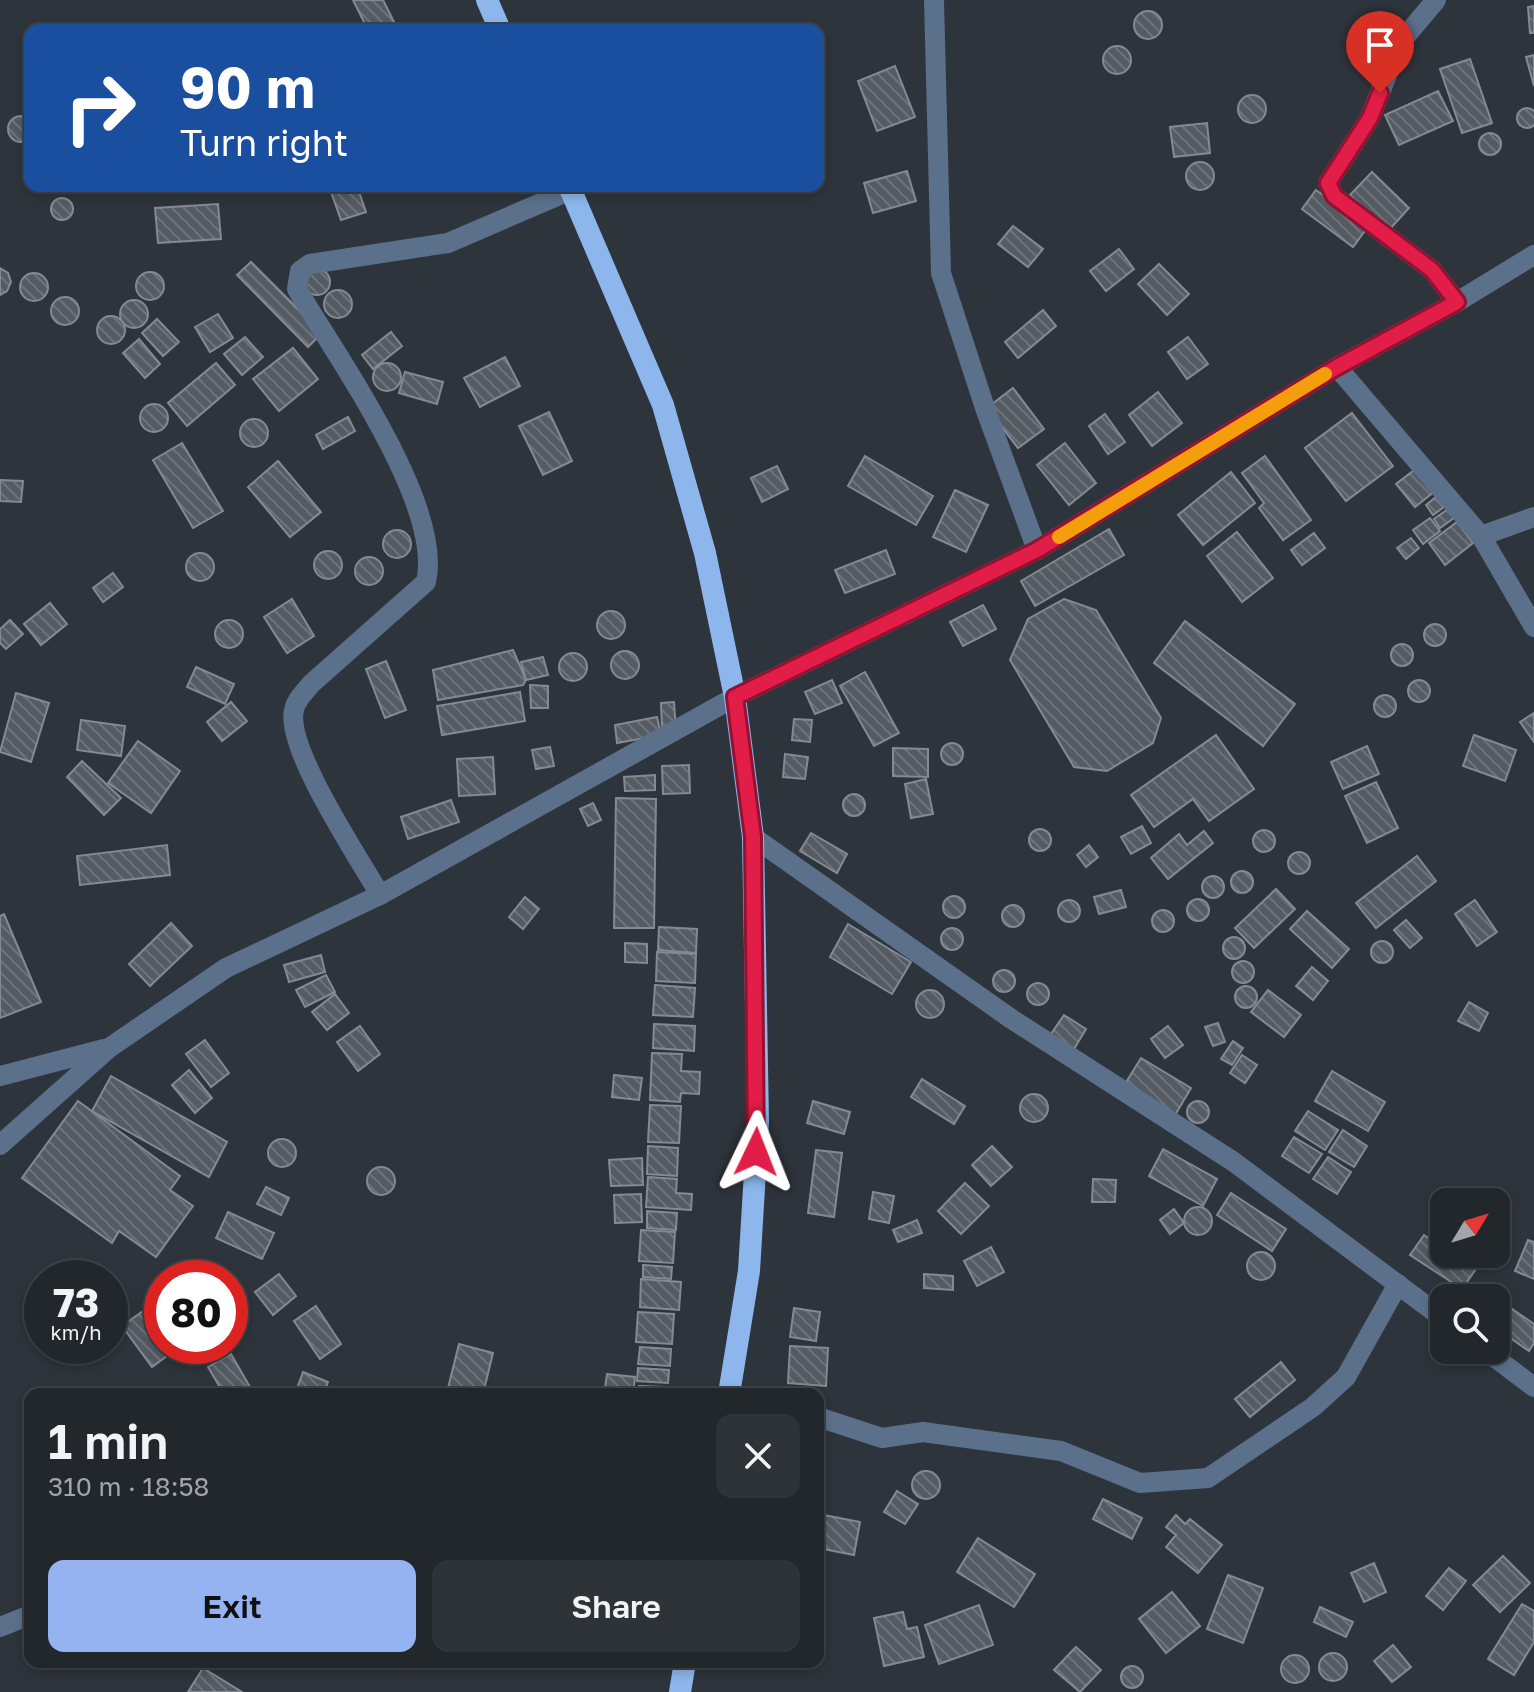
<!DOCTYPE html>
<meta charset="utf-8">
<style>
:root{--surface:#22272c;--page:#2e3338;--text:#f1f3f6;--muted:#a2a5a9;--line:#3f4448;--accent:#95b2f1}
body{margin:0;font-family:"Golos Text",sans-serif;background:var(--page);color:var(--text);height:100vh;display:flex;flex-direction:column;font-size:30px;white-space:nowrap}
*{box-sizing:border-box;margin:0}
p{font-size:26px;color:var(--muted)}
.icon{flex:none;width:44px;height:44px;fill:none;stroke:currentColor;stroke-width:2;stroke-linecap:round;stroke-linejoin:round}
.map{position:relative;flex:1;overflow:hidden}
.sheet{position:absolute;left:24px;top:1388px;width:800px;height:280px;display:flex;flex-direction:column;background:var(--surface);border-radius:16px;box-shadow:0 4px 12px #0003,0 0 0 2px var(--line)}
.sheet>*{flex:none}
.banner{position:absolute;left:24px;top:24px;width:800px;height:168px;border-radius:16px;box-shadow:0 4px 12px #0003,0 0 0 2px var(--line);background:#1a4fa0;color:#fff;overflow:hidden}
.needle{width:52px;rotate:52deg}
.buttons{position:absolute;left:1430px;top:1188px;display:grid;gap:16px}
.buttons a{display:grid;place-items:center;width:80px;height:80px;border-radius:16px;background:var(--surface);box-shadow:0 4px 12px #0003,0 0 0 2px var(--line);font-size:40px}
.speed{position:absolute;left:24px;top:1260px;display:flex;gap:16px;font-size:40px;font-weight:700;text-align:center}
.speed>*{display:grid;place-content:center;width:104px;height:104px;border-radius:50%;background:var(--surface);box-shadow:0 4px 12px #0003,0 0 0 2px var(--line);line-height:1}
.speed small{font-size:20px;font-weight:400}
.speed .limit{border:12px solid #d22;background:#fff;color:#111}
.pin{position:absolute;display:grid;place-items:center;width:68px;height:68px;color:#fff;margin:-82px -34px;border-radius:50% 50% 50% 0;rotate:-45deg;box-shadow:0 0 8px #0007}
.pin .icon{rotate:45deg}
.me{position:absolute;width:88px;margin:-44px;rotate:2deg;stroke-linejoin:round;filter:drop-shadow(0 0 6px #0008)}
.turn{display:flex;align-items:center;gap:28px;height:168px;padding:0 24px;font-size:36px}
.turn .icon{width:104px;height:104px;stroke-width:2.5}
.turn b{display:block;font-size:56px;line-height:68px}
.round{display:grid;place-items:center;flex:none;width:84px;height:84px;border-radius:16px;background:var(--page)}
.summary{display:flex;align-items:center;justify-content:space-between;height:136px;padding:0 24px}
h1{font-size:48px;font-weight:600;line-height:60px}
.button{display:flex;gap:16px;margin-top:auto;padding:16px 24px}
.button a{flex:1;height:92px;border-radius:16px;background:var(--accent);color:#111;font-size:32px;font-weight:600;line-height:92px;text-align:center}
.button a+a{background:var(--page);color:var(--text)}
.map>svg:first-child{display:block}
.building{fill:url(#building-back-hatch);stroke:#848a93;stroke-width:2}
.lines{fill:none;stroke-linecap:round;stroke-linejoin:round}
.minor{stroke:#5b708b;stroke-width:20}
.tertiary{stroke:#5b708b;stroke-width:20}
.trunk{stroke:#8cb6ec;stroke-width:22}
.route-casing{stroke:#92132f;stroke-width:20}
.route{stroke:#e11d48;stroke-width:14}
.slow{stroke:#f59e0b;stroke-width:14}
</style>
<div class="map">
<svg width="1534" height="1692" viewBox="0 0 1534 1692">
<defs>
<pattern id="building-back-hatch" width="6" height="6" patternUnits="userSpaceOnUse" patternTransform="scale(2)"><rect width="6" height="6" fill="#545b63"/><path d="M-1 5l2 2M0 0l6 6M5-1l2 2" fill="none" stroke="#6d737a"/></pattern>
</defs>
<rect width="100%" height="100%" fill="#2e343b"/>
<g class="building">
<path d="M353,0h30l13,26 -28,4z"/>
<path d="M1534,6v27h-4l-2,-26z"/>
<circle cx="1148" cy="25" r="14"/>
<circle cx="1117" cy="60" r="14"/>
<path d="M1534,55v31l-8,-29z"/>
<path d="M1470,59l22,64 -30,10 -22,-64z"/>
<path d="M895,66l20,51 -38,14 -19,-50z"/>
<path d="M1438,91l15,30 -54,24 -14,-30z"/>
<circle cx="1252" cy="109" r="14"/>
<circle cx="1527" cy="118" r="10"/>
<circle cx="21" cy="129" r="13"/>
<path d="M1207,123l3,30 -36,4 -4,-30z"/>
<circle cx="1490" cy="144" r="11"/>
<circle cx="1200" cy="176" r="14"/>
<path d="M907,171l9,30 -43,12 -9,-30z"/>
<path d="M1372,172l37,36 -21,23 -38,-36z"/>
<path d="M349,186h8l9,26 -25,8 -10,-28z"/>
<path d="M1316,190l51,38 -14,19 -51,-38z"/>
<circle cx="62" cy="209" r="11"/>
<path d="M218,204l3,35 -63,4 -3,-35z"/>
<path d="M1013,226l30,23 -15,18 -30,-23z"/>
<path d="M1119,249l15,20 -28,22 -16,-20z"/>
<path d="M251,262l71,71 -14,14 -71,-72z"/>
<path d="M1159,264l30,30 -22,21 -29,-31z"/>
<path d="M0,268l8,5 3,9 -4,9 -7,4z"/>
<circle cx="317" cy="282" r="13"/>
<circle cx="150" cy="286" r="14"/>
<circle cx="34" cy="287" r="14"/>
<circle cx="338" cy="304" r="14"/>
<circle cx="65" cy="311" r="14"/>
<circle cx="134" cy="314" r="14"/>
<path d="M1043,310l13,16 -38,32 -13,-16z"/>
<path d="M218,314l15,24 -23,14 -15,-25z"/>
<circle cx="111" cy="330" r="14"/>
<path d="M157,319l22,23 -16,14 -21,-23z"/>
<path d="M391,332l11,14 -29,23 -11,-14z"/>
<path d="M245,337l18,20 -21,18 -18,-21z"/>
<path d="M1188,337l20,27 -21,15 -19,-27z"/>
<path d="M139,339l21,25 -15,14 -22,-25z"/>
<path d="M293,348l25,31 -39,32 -26,-32z"/>
<path d="M505,357l15,29 -40,21 -16,-29z"/>
<path d="M216,363l19,22 -48,41 -19,-23z"/>
<circle cx="387" cy="377" r="14"/>
<path d="M405,372l38,10 -6,22 -38,-11z"/>
<path d="M1013,388l31,41 -26,19 -31,-40z"/>
<path d="M1158,392l24,31 -30,23 -23,-31z"/>
<circle cx="154" cy="418" r="14"/>
<path d="M549,412l23,49 -29,14 -24,-49z"/>
<path d="M1352,413l41,53 -47,35 -41,-53z"/>
<path d="M1105,414l20,28 -17,12 -19,-28z"/>
<path d="M348,417l7,14 -32,18 -7,-14z"/>
<circle cx="254" cy="433" r="14"/>
<path d="M182,443l41,68 -30,17 -40,-68z"/>
<path d="M1065,443l31,40 -27,22 -32,-40z"/>
<path d="M865,456l68,40 -17,29 -68,-39z"/>
<path d="M1265,456l46,64 -28,20 -24,-32 5,-5 -22,-30z"/>
<path d="M278,461l43,51 -31,25 -42,-50z"/>
<path d="M777,466l11,23 -26,13 -11,-24z"/>
<path d="M1417,468l18,23 -20,16 -19,-23z"/>
<path d="M1231,472l24,31 -52,42 -25,-30z"/>
<path d="M0,480l23,1 -2,21 -21,-1z"/>
<path d="M955,490l33,15 -22,47 -33,-15z"/>
<path d="M1436,497l8,10 -11,8 -7,-10z"/>
<path d="M1448,509l6,9 -14,10 -6,-9z"/>
<path d="M1430,518l10,13 -17,13 -10,-14z"/>
<path d="M1457,522l16,21 -28,22 -16,-22z"/>
<path d="M1109,529l15,26 -89,51 -14,-25z"/>
<circle cx="397" cy="544" r="14"/>
<path d="M1237,532l36,46 -31,24 -35,-46z"/>
<path d="M1314,533l11,15 -23,17 -11,-15z"/>
<path d="M1411,538l8,10 -13,11 -9,-11z"/>
<path d="M886,550l9,24 -50,19 -10,-23z"/>
<circle cx="328" cy="565" r="14"/>
<circle cx="200" cy="567" r="14"/>
<circle cx="369" cy="571" r="14"/>
<path d="M113,573l10,14 -20,15 -10,-14z"/>
<path d="M292,599l22,37 -27,17 -23,-36z"/>
<path d="M1064,599l32,11 65,108 -8,25 -46,28 -33,-4 -64,-107 18,-41z"/>
<path d="M50,603l17,21 -26,21 -17,-21z"/>
<path d="M983,605l13,24 -33,17 -13,-24z"/>
<circle cx="611" cy="625" r="14"/>
<path d="M10,620l13,14 -17,15 -6,-6v-14z"/>
<circle cx="229" cy="634" r="14"/>
<path d="M1185,621l110,83 -32,42 -109,-83z"/>
<circle cx="1435" cy="635" r="11"/>
<circle cx="1402" cy="655" r="11"/>
<path d="M513,650l13,30 -3,5 -85,15 -5,-30z"/>
<circle cx="625" cy="665" r="14"/>
<circle cx="573" cy="667" r="14"/>
<path d="M543,657l5,18 -22,5 -5,-18z"/>
<path d="M386,661l20,49 -21,8 -19,-49z"/>
<path d="M196,667l38,17 -9,20 -38,-17z"/>
<path d="M865,672l34,61 -25,13 -34,-60z"/>
<circle cx="1419" cy="691" r="11"/>
<path d="M832,680l10,23 -27,11 -10,-22z"/>
<path d="M530,685l18,1v22h-17z"/>
<path d="M520,692l5,29 -83,14 -5,-29z"/>
<path d="M16,693l33,10 -18,59 -31,-10z"/>
<circle cx="1385" cy="706" r="11"/>
<path d="M231,702l16,19 -25,20 -15,-19z"/>
<path d="M674,702l2,28h-14l-1,-27z"/>
<path d="M1534,713v29l-14,-20z"/>
<path d="M657,717l4,18 -44,8 -2,-18z"/>
<path d="M794,719l18,1 -2,22 -18,-2z"/>
<path d="M81,720l44,6 -4,30 -44,-6z"/>
<path d="M1216,735l38,54 -45,32 -16,-22 -39,28 -23,-32z"/>
<path d="M1474,735l42,15 -11,31 -42,-15z"/>
<path d="M138,741l42,30 -29,42 -43,-30z"/>
<circle cx="952" cy="754" r="11"/>
<path d="M1367,746l12,28 -36,15 -12,-27z"/>
<path d="M550,747l4,19 -18,3 -4,-19z"/>
<path d="M893,748l35,1v28l-35,-1z"/>
<path d="M785,754l23,3 -3,22 -22,-2z"/>
<path d="M493,757l2,37 -36,2 -2,-37z"/>
<path d="M82,761l39,37 -17,17 -37,-38z"/>
<path d="M689,765l1,28 -27,1 -1,-28z"/>
<path d="M655,775v15l-30,1 -1,-14z"/>
<path d="M926,779l7,35 -22,4 -6,-34z"/>
<path d="M1376,782l22,46 -31,15 -22,-47z"/>
<circle cx="854" cy="805" r="11"/>
<path d="M616,798l40,1 -2,129h-40z"/>
<path d="M451,800l8,22 -51,17 -7,-22z"/>
<path d="M593,803l8,17 -13,6 -8,-17z"/>
<path d="M1142,826l9,17 -20,11 -10,-17z"/>
<circle cx="1040" cy="840" r="11"/>
<circle cx="1264" cy="841" r="11"/>
<path d="M1204,831l9,12 -45,36 -17,-21 28,-24 8,11z"/>
<path d="M811,833l36,21 -10,19 -37,-22z"/>
<path d="M167,845l3,30 -90,10 -3,-29z"/>
<path d="M1089,845l9,12 -12,10 -9,-12z"/>
<circle cx="1299" cy="863" r="11"/>
<path d="M1417,856l19,25 -60,47 -20,-25z"/>
<circle cx="1242" cy="882" r="11"/>
<circle cx="1213" cy="887" r="11"/>
<path d="M1276,889l19,20 -41,39 -19,-20z"/>
<path d="M1121,890l5,17 -27,7 -5,-17z"/>
<circle cx="954" cy="907" r="11"/>
<path d="M525,897l14,12 -16,20 -14,-12z"/>
<circle cx="1198" cy="910" r="11"/>
<circle cx="1069" cy="911" r="11"/>
<path d="M1475,900l22,32 -20,14 -22,-32z"/>
<circle cx="1013" cy="916" r="11"/>
<circle cx="1163" cy="921" r="11"/>
<path d="M1307,911l42,38 -17,19 -42,-39z"/>
<path d="M4,914l37,88 -41,16v-102z"/>
<path d="M1406,920l16,18 -12,10 -16,-18z"/>
<path d="M171,923l21,23 -42,40 -21,-22z"/>
<path d="M848,924l63,38 -19,32 -62,-37z"/>
<path d="M659,927l38,2 -1,24 -38,-3z"/>
<circle cx="952" cy="939" r="11"/>
<circle cx="1234" cy="948" r="11"/>
<circle cx="1382" cy="952" r="11"/>
<path d="M625,943l22,1v19l-22,-1z"/>
<path d="M657,952l39,2 -1,29 -39,-2z"/>
<path d="M321,955l4,17 -36,10 -5,-17z"/>
<circle cx="1243" cy="972" r="11"/>
<path d="M1312,967l16,14 -15,19 -17,-14z"/>
<circle cx="1004" cy="981" r="11"/>
<path d="M326,975l9,17 -30,15 -9,-17z"/>
<circle cx="1038" cy="994" r="11"/>
<path d="M655,985l40,3 -2,29 -40,-2z"/>
<circle cx="1246" cy="997" r="11"/>
<path d="M1268,990l33,25 -17,22 -33,-25z"/>
<circle cx="930" cy="1004" r="14"/>
<path d="M335,994l14,19 -22,17 -15,-18z"/>
<path d="M1469,1002l19,11 -9,18 -21,-10z"/>
<path d="M1064,1015l22,14 -12,20 -23,-15z"/>
<path d="M1218,1023l7,19 -12,4 -8,-19z"/>
<path d="M654,1024l41,2 -1,25 -41,-3z"/>
<path d="M360,1026l20,28 -22,17 -21,-29z"/>
<path d="M1168,1026l15,19 -18,13 -14,-19z"/>
<path d="M205,1040l24,33 -18,14 -25,-33z"/>
<path d="M1233,1041l10,7 -11,17 -11,-6z"/>
<path d="M652,1053l30,1 -1,17 19,1 -1,22 -18,-1 -1,9 -30,-2z"/>
<path d="M1242,1055l15,10 -12,18 -15,-10z"/>
<path d="M1141,1058l50,30 -16,27 -50,-31z"/>
<path d="M189,1070l23,28 -17,15 -23,-28z"/>
<path d="M1332,1071l53,31 -17,29 -53,-30z"/>
<path d="M614,1075l28,3 -3,22 -27,-3z"/>
<path d="M111,1076l116,66 -18,35 -117,-66z"/>
<path d="M922,1079l43,27 -11,18 -43,-27z"/>
<circle cx="1034" cy="1108" r="14"/>
<circle cx="1198" cy="1112" r="11"/>
<path d="M78,1101l102,75 -10,14 23,16 -37,51 -37,-26 -7,12 -90,-65z"/>
<path d="M813,1101l37,11 -6,22 -37,-11z"/>
<path d="M650,1105l31,1 -2,37 -31,-1z"/>
<path d="M1308,1111l30,19 -13,20 -30,-19z"/>
<path d="M1343,1130l24,16 -13,21 -25,-15z"/>
<path d="M1294,1137l28,17 -13,19 -27,-17z"/>
<circle cx="282" cy="1153" r="14"/>
<path d="M648,1146l30,2 -1,28 -30,-2z"/>
<path d="M992,1146l20,21 -21,19 -19,-21z"/>
<path d="M1163,1149l54,30 -14,27 -54,-30z"/>
<path d="M816,1150l26,3 -8,64 -26,-4z"/>
<path d="M1328,1157l23,15 -14,22 -24,-15z"/>
<path d="M642,1158l1,27 -32,1 -2,-26z"/>
<circle cx="381" cy="1181" r="14"/>
<path d="M648,1177l29,2 -1,14 16,1 -1,16 -45,-3z"/>
<path d="M1093,1179l23,1 -1,22h-23z"/>
<path d="M965,1183l24,23 -28,28 -23,-23z"/>
<path d="M266,1187l23,11 -8,17 -24,-11z"/>
<path d="M873,1192l21,4 -5,27 -20,-4z"/>
<path d="M1231,1193l55,36 -14,22 -55,-36z"/>
<path d="M641,1194l1,28 -27,1 -1,-28z"/>
<circle cx="1198" cy="1221" r="14"/>
<path d="M1174,1209l10,14 -14,11 -10,-14z"/>
<path d="M647,1211l30,2 -1,17 -29,-2z"/>
<path d="M228,1212l46,21 -12,26 -46,-21z"/>
<path d="M917,1220l5,13 -24,9 -5,-12z"/>
<path d="M641,1230l34,2 -2,31 -34,-2z"/>
<path d="M1424,1235l20,13v6h9l23,15 -14,20 -52,-34z"/>
<path d="M1528,1240l6,2v37l-19,-8z"/>
<path d="M991,1247l13,25 -27,14 -13,-25z"/>
<circle cx="1261" cy="1266" r="14"/>
<path d="M643,1265l29,2 -1,12 -28,-2z"/>
<path d="M279,1274l17,22 -23,19 -18,-23z"/>
<path d="M924,1274l29,2v14l-29,-2z"/>
<path d="M641,1279l40,3 -2,28 -39,-3z"/>
<path d="M1481,1288l15,10h-22z"/>
<path d="M1496,1298l38,26v19l-5,8 -33,-23z"/>
<path d="M316,1306l25,38 -21,15 -26,-38z"/>
<path d="M794,1308l26,4 -4,29 -26,-4z"/>
<path d="M146,1309l16,24v13h10l3,4 -23,17 -30,-41z"/>
<path d="M638,1312l36,2 -2,30 -36,-2z"/>
<path d="M459,1344l34,9 -10,41 -36,-2z"/>
<path d="M790,1346l38,2 -2,38 -38,-3z"/>
<path d="M640,1347l31,2 -1,17 -32,-2z"/>
<path d="M231,1354l23,40h-30l-16,-27z"/>
<path d="M1281,1362l14,18 -45,37 -15,-18z"/>
<path d="M638,1368l31,2 -1,13 -31,-2z"/>
<path d="M303,1372l25,10 -5,12h-28z"/>
<path d="M607,1374l28,3 -2,17h-29z"/>
<path d="M639,1386l27,1v7h-27z"/>
<circle cx="926" cy="1485" r="14"/>
<path d="M897,1491l21,13 -13,20 -21,-12z"/>
<path d="M1103,1499l39,19 -10,21 -39,-20z"/>
<path d="M819,1514l41,8 -6,33 -36,-7z"/>
<path d="M1176,1515l9,9 5,-5 32,26 -24,28 -32,-26 10,-12 -10,-8z"/>
<path d="M978,1538l57,36 -21,33 -57,-35z"/>
<path d="M1503,1556l27,27 -30,29 -27,-27z"/>
<path d="M1374,1563l12,29 -22,10 -13,-29z"/>
<path d="M1449,1568l17,13 -23,29 -17,-14z"/>
<path d="M1228,1575l35,13 -20,55 -36,-14z"/>
<path d="M1172,1592l28,34 -34,27 -27,-34z"/>
<path d="M1522,1604l12,7v31l-20,33 -26,-16z"/>
<path d="M979,1605l14,40 -54,19 -14,-39z"/>
<path d="M1320,1607l33,15 -7,15 -32,-15z"/>
<path d="M903,1612l4,17 10,-2 7,30 -40,9 -10,-48z"/>
<path d="M1393,1645l18,22 -19,15 -18,-21z"/>
<path d="M1076,1647l25,23 -21,22 -26,-22z"/>
<circle cx="1333" cy="1667" r="14"/>
<circle cx="1295" cy="1669" r="14"/>
<circle cx="1132" cy="1677" r="11"/>
<path d="M203,1668l39,24h-54z"/>
</g>
<g class="lines">
<g class="minor">
<path d="M934,0l7,273 44,135 52,142"/>
<path d="M1436,0l-37,44 -29,74 -42,65 6,13 98,74 25,32"/>
<path d="M1337,367l144,169 53,91"/>
<path d="M1481,536l53,-19"/>
<path d="M753,837l257,181 224,144 210,157"/>
<path d="M380,895c-21,-37 -95,-147 -86,-185 2,-11 11,-18 17,-26l115,-102c18,-77 -90,-226 -129,-293l3,-18 10,-7 138,-21 123,-53"/>
<path d="M0,1076l104,-27"/>
<path d="M0,1145l109,-97 117,-80 154,-73 355,-198"/>
<path d="M1485,1350l49,37"/>
<path d="M818,1417l64,21 41,-6 138,19 79,32 68,-5 105,-71 33,-30 52,-93"/>
<path d="M0,1627l30,-12"/>
</g>
<path class="tertiary" d="M735,697l302,-147 300,-183 120,-65 77,-47"/>
<g class="trunk">
<path d="M487,0l13,30"/>
<path d="M569,186l94,219 42,148 30,144 18,140 5,285 -9,149 -20,123"/>
<path d="M680,1692l5,-30"/>
</g>
</g>
<g class="lines">
<g class="route-casing">
<path id="route" d="M756,1152l-3,-315 -18,-140 302,-147 300,-183 120,-65 -25,-32 -98,-74 -6,-13 42,-65 10,-25"/>
</g>
<use href="#route" class="route"/>
<path class="slow" d="M1059,537l266,-163"/>
</g>
</svg>
<div class="buttons">
<a><svg class="needle" viewBox="-14 -14 28 28"><path d="M0-13l5 13h-10z" fill="#e53935"/><path d="M0 13l5-13h-10z" fill="#a2a5a9"/></svg></a>
<a><svg class="icon" aria-label="search" viewBox="0 0 24 24"><circle cx="10" cy="10" r="6"/><path d="M15 15l6 6"/></svg></a>
</div>
<div class="speed"><div>73<small>km/h</small></div><div class="limit">80</div></div>
<div class="pin" style="left:1380px;top:93px;background:#d93025"><svg class="icon" aria-label="arrive" viewBox="0 0 24 24"><path d="M6 21V4h12l-3 4 3 4H6"/></svg></div>
<svg class="me" style="left:756px;top:1152px" viewBox="-20 -20 40 40"><path d="M0-17L14 15 0 8-14 15z" fill="#e11d48" stroke="#fff" stroke-width="4"/></svg>
<div class="banner">
<div class="turn"><svg class="icon" aria-label="right" viewBox="0 0 24 24"><path d="M7 20v-9h11M14 6l5 5-5 5"/></svg><div><b>90 m</b>Turn right</div></div>
</div>
<section class="sheet">
<div class="summary"><div><h1>1 min</h1><p>310 m · 18:58</p></div><a class="round"><svg class="icon" aria-label="close" viewBox="0 0 24 24"><path d="M6 6l12 12M18 6L6 18"/></svg></a></div>
<div class="button"><a>Exit</a><a>Share</a></div>
</section>
</div>
